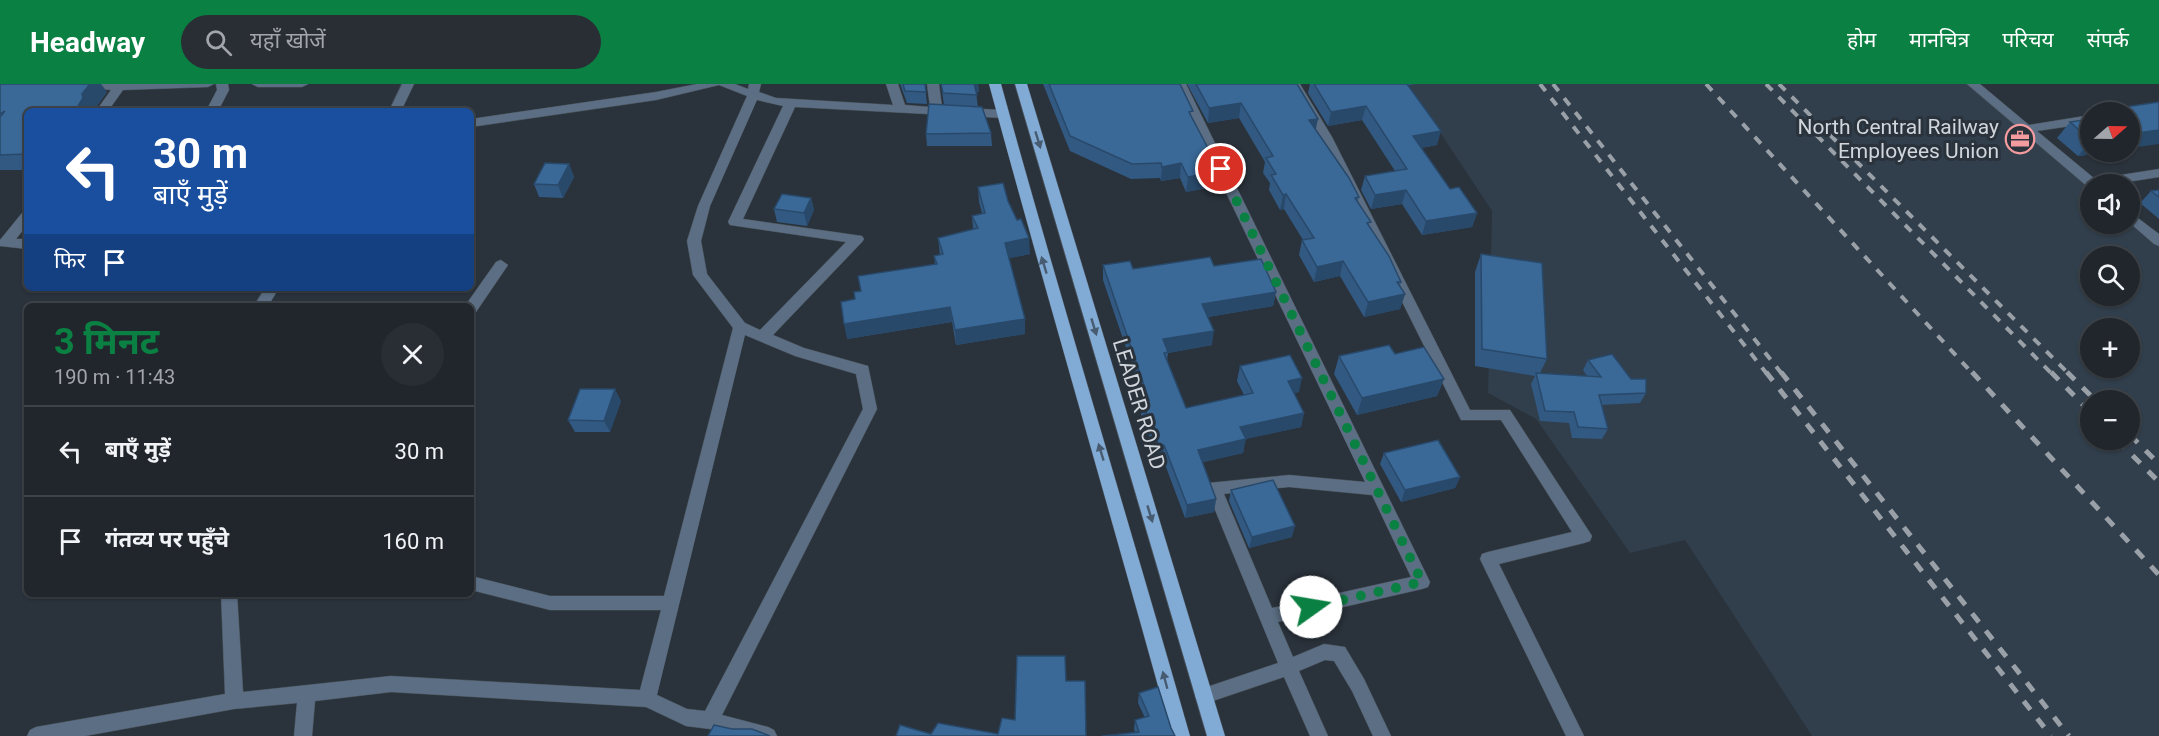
<!DOCTYPE html>
<html lang="hi">
<meta charset="utf-8">
<style>
:root{--surface:#20262c;--page:#282e34;--text:#f1f3f6;--muted:#a2a5a9;--line:#3d4348;--accent:#0b8043}
body{margin:0;font-family:Roboto,"Noto Sans Devanagari",sans-serif;background:var(--page);color:var(--text);height:100vh;display:flex;flex-direction:column;font-size:22px;white-space:nowrap}
*{box-sizing:border-box;margin:0}
p{font-size:20px;color:var(--muted)}
.icon{flex:none;width:33px;height:33px;fill:none;stroke:currentColor;stroke-width:2;stroke-linecap:round;stroke-linejoin:round}
.map{position:relative;flex:1;overflow:hidden}
.side{position:absolute;left:24px;top:219px;width:450px;height:294px;display:flex;flex-direction:column;background:var(--surface);border-radius:9px;box-shadow:0 2px 4px #0004,0 0 0 2px var(--line)}
.side>*{flex:none}
.banner{position:absolute;left:24px;top:24px;width:450px;height:183px;border-radius:9px;box-shadow:0 2px 4px #0004,0 0 0 2px var(--line);background:#1a4fa0;color:#fff;overflow:hidden}
.needle{width:39px;rotate:70deg}
.controls{position:absolute;left:2080px;top:18px;display:grid;gap:12px}
.controls a{display:grid;place-items:center;width:60px;height:60px;border-radius:50%;background:var(--surface);box-shadow:0 2px 4px #0004,0 0 0 2px var(--line);font-size:30px}
.pin{position:absolute;display:grid;place-items:center;width:51px;height:51px;color:#fff;margin:-26px;border:3px solid #fff;border-radius:50%;box-shadow:0 2px 6px #0007}
.me{position:absolute;width:66px;margin:-33px;rotate:77deg;stroke-linejoin:round;filter:drop-shadow(0 0 4px #0008)}
.turn{display:flex;align-items:center;gap:21px;height:126px;padding:0 30px;font-size:27px}
.turn .icon{width:78px;height:78px;stroke-width:2.5}
.turn b{display:block;font-size:42px;line-height:51px}
.then{display:flex;align-items:center;height:57px;padding:0 30px;background:#0003;gap:12px;font-size:22px}
.round{display:grid;place-items:center;flex:none;width:63px;height:63px;border-radius:32px;background:var(--page)}
.summary{display:flex;align-items:center;justify-content:space-between;height:102px;padding:0 30px}
h1{font-size:36px;font-weight:700;line-height:45px;color:var(--accent)}
ul{padding:0;list-style:none}
li{display:flex;align-items:center;gap:18px;height:90px;padding:0 30px;border-top:2px solid var(--line)}
li div{flex:1}
li b{display:block;font-size:22px}
li em{font-style:normal}
header{display:flex;align-items:center;gap:36px;box-sizing:border-box;height:84px;padding:0 30px;background:var(--accent);color:#fff}
header strong{font-size:28px}
nav{display:flex;gap:33px;margin-inline-start:auto;font-size:21px}
.search{width:420px;height:54px;background:var(--page);display:flex;align-items:center;gap:15px;box-sizing:border-box;padding:0 21px;border-radius:33px;color:var(--muted);font-size:22px}
.map>svg:first-child{display:block}
.built{fill:#313e4b;fill-rule:evenodd}
.lines{fill:none;stroke-linecap:round;stroke-linejoin:round}
.minor-casing{stroke:#485058;stroke-width:1}
.major-casing{stroke:#485058;stroke-width:1}
.minor{fill:#5b6e83;fill-rule:evenodd}
.major{fill:#81aad5;fill-rule:evenodd}
.rail-far1{stroke:#9aa0a7;stroke-width:4;stroke-dasharray:9 9;stroke-linecap:butt}
.rail{stroke:#9aa0a7;stroke-width:5;stroke-dasharray:11 11;stroke-linecap:butt}
.wall{fill:#325982}
.shaded-wall{fill:#29496a}
.building{fill:#3a6897;stroke:#29496a;stroke-width:1.5}
.oneway{fill:#485c71}
.route{stroke:#0b8043;stroke-width:10;stroke-dasharray:0 18}
.labels{text-anchor:middle;dominant-baseline:central;stroke-width:6;stroke-linejoin:round;paint-order:stroke}
.poi-label{font-size:21px;fill:#d1d6dc;stroke:#2a323b;text-anchor:end}
.street-label{font-size:21px;fill:#d1d6dc;stroke:#2a323b}
</style>
<header>
<strong>Headway</strong>
<div class="search"><svg class="icon" aria-label="search" viewBox="0 0 24 24"><circle cx="10" cy="10" r="6"/><path d="M15 15l6 6"/></svg>यहाँ खोजें</div>
<nav><a>होम</a><a>मानचित्र</a><a>परिचय</a><a>संपर्क</a></nav>
</header>
<div class="map">
<svg width="2159" height="652" viewBox="0 0 2159 652">
<rect width="100%" height="100%" fill="#2a323b"/>
<path class="built" d="M1408,0h565l119,100 -1,40h39v-8l29,24v496h-347l-127,-196 -55,13 -94,-134 -48,-26 4,-182zM2091,172h39v40h-39zM2091,244h39v40h-39zM2091,316h39v40h-39z"/>
<g class="lines">
<g class="minor-casing">
<g id="minor">
<path d="M94,0h120l-6,3 -85,3 -15,21h-12l15,-21 -12,-1z"/>
<path d="M216,0h12l1,6 -11,21h-12l11,-21z"/>
<path d="M252,0h56l-6,3h-44z"/>
<path d="M402,0h12l-13,27h-12z"/>
<path d="M697,0h38l13,5 1,-5h12l-2,8 17,6 117,7 -7,-21h12l7,21 25,2 -3,-23h12l3,23 61,3 6,4 -6,4 -208,-11 -52,112 119,17 2,3 -2,3 -89,93 31,13 64,18 9,43 -155,306 46,12 6,3 3,6h-40l-27,-7 -24,-3 -40,-19 -255,-15 -76,9 -3,35h-18l3,-33 -63,6 -149,27h-58l3,-6 6,-3 189,-33 -4,-100h16l6,98 148,-16 249,14 21,-80h-111l-79,-20v-14l79,20h114l69,-268 -40,-53 -6,-34 11,-35 49,-110 -28,-11 -63,15 -185,27v-8l185,-27zM757,16l26,6 -55,116 2,3 116,17 -86,88 -15,-7 -38,-49 -6,-33 9,-35zM745,251l50,21 61,18 7,35 -158,302 -18,-2 -30,-14z"/>
<path d="M1174,0h12l244,498 -2,5 -6,2 -144,33 15,35 31,-13 21,3 19,32 27,57h-18l-21,-45 -18,-30 -9,-1 -26,11 29,65h-18l-26,-59 -80,27 -6,-2 -3,-6 3,-6 80,-27 -72,-175 2,-5 81,-8 76,7zM1289,403l83,8 39,82 -139,31 -48,-114z"/>
<path d="M1288,0h12l32,53 138,273h40l82,126 -2,5 -6,2 -85,21 85,172h-18l-86,-177 2,-5 6,-2 84,-20 -71,-112h-40l-141,-283z"/>
<path d="M1967,0h13l49,41 62,-10v8l-54,8 58,48 64,-10v8l-45,7h-23v4l-3,-1z"/>
<path d="M27,128v13l-11,14h11v10l-27,-3v-6l22,-27z"/>
<path d="M2130,128l29,22v12l-5,-2 -24,-21z"/>
<path d="M501,176l7,5 -32,47 -5,1v-7h-6l31,-44z"/>
<path d="M265,204h14l-11,18h-14z"/>
</g>
</g>
<g class="major-casing">
<g id="major">
<path d="M989,0h12c60,218 127,434 189,652h-18c-60,-218 -124,-434 -183,-652z"/>
<path d="M1015,0h12l198,652h-18z"/>
</g>
</g>
<use href="#minor" class="minor"/>
<use href="#major" class="major"/>
<g class="rail-far1">
<path d="M1540,0l227,290"/>
<path d="M1553,0l229,290"/>
<path d="M1706,0l267,290"/>
<path d="M1766,0l286,290"/>
<path d="M1779,0l290,290"/>
</g>
<g class="rail">
<path d="M1766,288l285,364"/>
<path d="M1781,288l288,364"/>
<path d="M1972,288l187,203"/>
<path d="M2051,288l40,41"/>
<path d="M2067,288l28,28"/>
<path d="M2130,351l29,29"/>
<path d="M2117,356l42,42"/>
</g>
</g>
<g class="wall">
<path d="M0,0l107,8 -13,18 1,1h-68v59h-27z"/>
<path d="M900,0h25l2,20 -20,-1z"/>
<path d="M941,0h37l1,8h-3l2,15 -34,-2z"/>
<path d="M1043,0h137l12,34 28,53 -2,15 -32,6 -6,-14 -19,3 -1,-3 -29,1 -61,-28z"/>
<path d="M1187,0h110l19,46 43,67 -1,4 12,27 31,54 -1,4 5,8 -5,15 -36,8 -24,-41 -26,6 -15,-27 3,-15h1l-19,-31 -4,1 -11,-20 1,-7 -7,-10 2,-11 -26,-44 -31,5z"/>
<path d="M1310,0h107l-9,1 29,60 -16,3 29,41 27,24 -5,14 -50,8 -20,-31 -31,5 -10,-19 4,-14 30,-5 -33,-51 -34,6 -20,-33z"/>
<path d="M2091,28v40h18l-31,4 -21,-18 13,-16 15,-2z"/>
<path d="M991,49l1,13h-65l-1,-12z"/>
<path d="M569,80l5,13 -11,21 -24,-1 -5,-13z"/>
<path d="M978,103l30,14 22,53 -21,4 16,76 -69,11 -4,-23 -105,17 8,-40 6,-8 74,-27 -1,-8 6,-1 -2,-17 35,-9 -1,-13 10,-3 -3,-11z"/>
<path d="M2159,106v29l-19,-16 11,-12z"/>
<path d="M811,114l3,12 -7,16 -30,-4 -3,-13z"/>
<path d="M1481,170l66,105 -7,14 47,3 -4,-6 5,-10 43,19 15,14 -6,10 -39,2 7,24 -6,10 -30,-1 -3,-15 -29,-2 -9,-37 4,-8 -60,-10v-94z"/>
<path d="M1103,181l30,4 81,-3 62,26 -3,14 -65,11 4,28 -44,8 -1,9 19,46 58,-13 -7,-14 3,-15 59,26 -5,1 10,20 -3,14 -56,12 -2,14 -41,9 14,37 -2,13 -29,6 -22,-59 -5,1 -17,-45 1,-14h2l-41,-121z"/>
<path d="M1395,270l49,25 -7,17 -80,19 -23,-41 5,-18z"/>
<path d="M621,317l-11,31h-35l-7,-12z"/>
<path d="M1384,369l76,24 -5,11 -54,14 -21,-38z"/>
<path d="M1231,406l61,47 -43,11 -20,-47z"/>
<path d="M1139,609l32,35 -36,4 -1,-3 1,-9 10,-2 -7,-15z"/>
</g>
<g class="shaded-wall">
<path d="M90,0h11l6,8 -13,18 1,1h-20l7,-17z"/>
<path d="M973,0h5l1,8h-5z"/>
<path d="M1241,19l-2,15 -31,5 1,-15z"/>
<path d="M1366,22l-4,14 -34,6 3,-14z"/>
<path d="M1318,35l-3,14 -6,-13z"/>
<path d="M2159,46v14l-29,4v-14z"/>
<path d="M1441,47l-4,14 -28,5 4,-14z"/>
<path d="M2091,57v11h18l-31,4z"/>
<path d="M1181,79l-1,15 -19,3 1,-14z"/>
<path d="M569,80l5,13 -11,21 -5,-13z"/>
<path d="M1220,87l-2,15 -32,6 2,-15z"/>
<path d="M1406,106l-4,14 -31,5 4,-14z"/>
<path d="M1286,110l-2,15 -4,1 3,-15z"/>
<path d="M811,114l3,12 -7,16 -3,-13z"/>
<path d="M1477,129l-5,14 -50,8 4,-14z"/>
<path d="M1029,154l1,16 -24,5 -1,-16z"/>
<path d="M1343,177l-3,15 -26,6 3,-15z"/>
<path d="M1276,208l-3,14 -72,12 1,-14z"/>
<path d="M1405,210l-5,15 -36,8 4,-15z"/>
<path d="M950,223l2,15 -105,17 -3,-15z"/>
<path d="M1025,235v15l-69,11 -1,-15z"/>
<path d="M1214,247l-2,14 -44,8 -5,-14z"/>
<path d="M1302,294l-3,14 -14,3 3,-14z"/>
<path d="M1444,295l-7,17 -80,19 5,-17z"/>
<path d="M615,305l6,12 -11,31 -6,-11z"/>
<path d="M1304,329l-3,14 -64,14 3,-14z"/>
<path d="M1246,355l-3,14 -47,11 2,-14z"/>
<path d="M1164,361l-1,14 -5,1 1,-14z"/>
<path d="M1460,393l-5,11 -54,14 4,-12z"/>
<path d="M1216,415l-2,13 -29,6 2,-13z"/>
<path d="M1295,442l-3,11 -43,11 3,-11z"/>
</g>
<g class="building">
<path d="M0,0h90l-8,10 1,4 -8,13h-48v43l-27,1v-38l5,-6 -5,3z"/>
<path d="M903,0h22l1,8 -21,-1z"/>
<path d="M941,0h33l3,11 -34,-2z"/>
<path d="M1049,0h131l13,27 -4,1 31,59 -32,6 -7,-14 -19,4 -1,-4 -29,1 -62,-28z"/>
<path d="M1196,0h101l21,35 -9,1 40,58 10,19 -4,1 16,24 -4,1 22,33 12,26h-4l8,12 -37,8 -25,-41 -26,6 -15,-27 12,-2 -28,-44 -3,1 -12,-20 5,-1 -10,-16 7,-2 -32,-53 -32,5z"/>
<path d="M1314,0h93l34,47 -28,5 37,53 9,-2 18,26 -51,8 -20,-31 -31,5 -10,-19 42,-7 -41,-63 -35,6z"/>
<path d="M2159,18v28l-29,4v-22h-39z"/>
<path d="M929,20l53,3 9,26 -65,1z"/>
<path d="M2091,35v21l-21,-18z"/>
<path d="M545,79l24,1 -11,21 -24,-1z"/>
<path d="M1003,99l5,18 9,19 4,-1 8,19 -24,5 20,76 -70,11 -5,-23 -106,17 -3,-22 14,-3 -1,-7 7,-1 -3,-15 79,-12 -3,-8 9,-2 -5,-16 40,-10 -6,-12 13,-3 -7,-26z"/>
<path d="M2159,106v7l-8,-6z"/>
<path d="M782,110l29,4 -7,15 -30,-4z"/>
<path d="M1481,170l61,9 5,96 -65,-10z"/>
<path d="M1210,173l4,9 47,-7 15,33 -74,12 12,27 -51,8 5,13 -4,1 22,55 67,-15 -13,-27 50,-11 12,23 -14,3 16,32 -64,14 6,12 -48,11 18,49 -29,6 -23,-60 -5,1 -17,-45 7,-1 -46,-135 27,-4 3,8z"/>
<path d="M1389,261l6,9 29,-7 20,32 -82,19 -23,-42z"/>
<path d="M1612,270l19,25h15v14l-47,2 9,34 -30,-2 -4,-15 -29,-1 -9,-38 65,4 -13,-17z"/>
<path d="M580,305h35l-11,32 -36,-1z"/>
<path d="M1438,356l22,37 -55,13 -21,-37z"/>
<path d="M1273,396l22,46 -43,11 -21,-47z"/>
<path d="M1017,572h48l1,25h19l1,55h-190l4,-11 31,9 7,-11 60,11 4,-16 13,2z"/>
<path d="M1158,603l13,41 4,8h-73l37,-4 -4,-12 14,-4 -10,-23z"/>
<path d="M714,641l18,4h20l18,7h-62z"/>
</g>
<defs><path id="oneway-solid" d="M-6-.8H1V-3.2L6.5 0L1 3.2V.8H-6Z" transform="scale(1.5)"/></defs>
<g class="oneway">
<use href="#oneway-solid" transform="translate(1038 56) rotate(73)"/>
<use href="#oneway-solid" transform="translate(1044 181) rotate(-107)"/>
<use href="#oneway-solid" transform="translate(1094 243) rotate(73)"/>
<use href="#oneway-solid" transform="translate(1101 368) rotate(-107)"/>
<use href="#oneway-solid" transform="translate(1150 430) rotate(73)"/>
<use href="#oneway-solid" transform="translate(1165 596) rotate(-105)"/>
</g>
<g class="lines">
<path class="route" d="M1221,85l201,413 -111,25"/>
</g>
<defs>
<g id="office-ring" transform="scale(1.5)"><circle r="9.5" fill="#2a323b" stroke="#f49b9f" stroke-width="1.5"/><path d="M-6-3h4V-5.5h4V-3h4V5H-6ZM-1-4.5V-3h2v-1.5ZM-6 0V1H6V0Z" fill="#f49b9f"/></g>
</defs>
<g fill-rule="evenodd">
<use href="#office-ring" x="2020" y="55"/>
</g>
<g class="labels">
<g class="poi-label">
<text x="1999" y="43">North Central Railway<tspan x="1999" dy="24">Employees Union</tspan></text>
</g>
<g class="street-label">
<text transform="translate(1139 320) rotate(73)">LEADER ROAD</text>
</g>
</g>
</svg>
<div class="controls">
<a><svg class="needle" viewBox="-14 -14 28 28"><path d="M0-13l5 13h-10z" fill="#e53935"/><path d="M0 13l5-13h-10z" fill="#a2a5a9"/></svg></a>
<a><svg class="icon" aria-label="sound" viewBox="0 0 24 24"><path d="M4 9h4l5-4v14l-5-4H4zM17 9q2 3 0 6"/></svg></a>
<a><svg class="icon" aria-label="search" viewBox="0 0 24 24"><circle cx="10" cy="10" r="6"/><path d="M15 15l6 6"/></svg></a>
<a>+</a>
<a>−</a>
</div>
<div class="pin" style="left:1221px;top:85px;background:#d93025"><svg class="icon" aria-label="arrive" viewBox="0 0 24 24"><path d="M6 21V4h12l-3 4 3 4H6"/></svg></div>
<svg class="me" style="left:1311px;top:523px" viewBox="-20 -20 40 40"><circle r="19" fill="#fff"/><path d="M0-13L10 11 0 6-10 11z" fill="#0b8043"/></svg>
<div class="banner">
<div class="turn"><svg class="icon" aria-label="left" viewBox="0 0 24 24"><path d="M17 20v-9H6M10 6l-5 5 5 5"/></svg><div><b>30 m</b>बाएँ मुड़ें</div></div>
<div class="then">फिर<svg class="icon" aria-label="arrive" viewBox="0 0 24 24"><path d="M6 21V4h12l-3 4 3 4H6"/></svg></div>
</div>
<section class="side">
<div class="summary"><div><h1>3 मिनट</h1><p>190 m · 11:43</p></div><a class="round"><svg class="icon" aria-label="close" viewBox="0 0 24 24"><path d="M6 6l12 12M18 6L6 18"/></svg></a></div>
<ul>
<li><svg class="icon" aria-label="left" viewBox="0 0 24 24"><path d="M17 20v-9H6M10 6l-5 5 5 5"/></svg><div><b>बाएँ मुड़ें</b></div><em>30 m</em></li>
<li><svg class="icon" aria-label="arrive" viewBox="0 0 24 24"><path d="M6 21V4h12l-3 4 3 4H6"/></svg><div><b>गंतव्य पर पहुँचे</b></div><em>160 m</em></li>
</ul>
</section>
</div>
